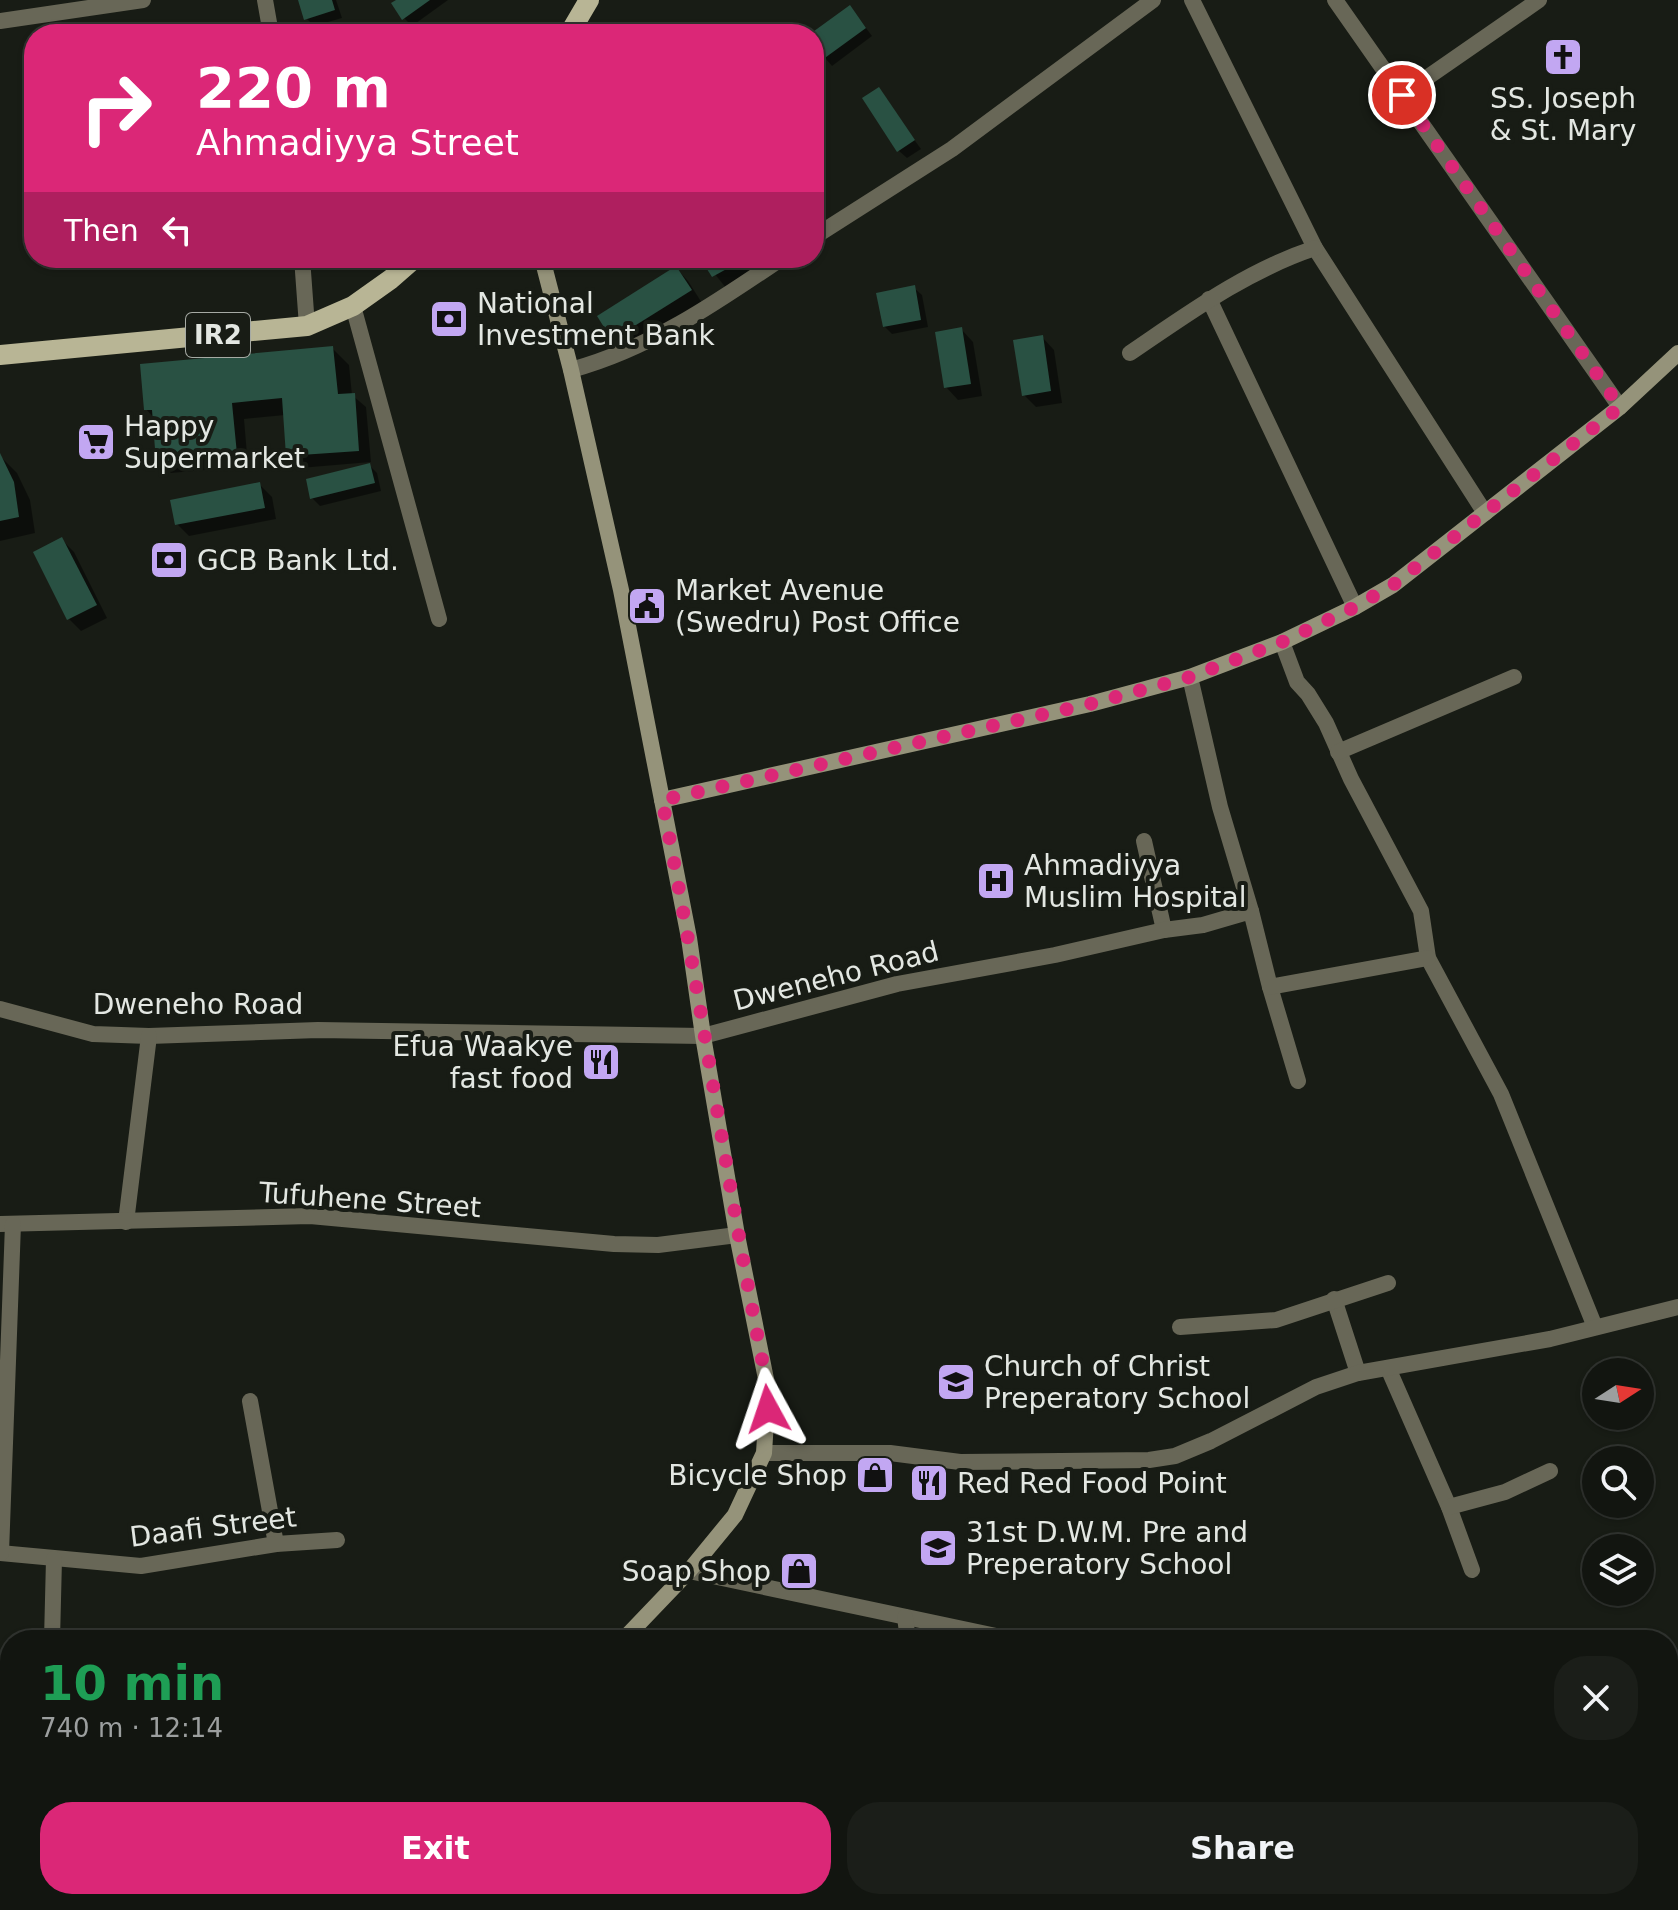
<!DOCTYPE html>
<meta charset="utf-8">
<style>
:root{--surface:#121510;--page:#1b1e19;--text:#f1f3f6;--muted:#9c9f9f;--line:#313430;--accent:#db2777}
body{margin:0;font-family:"DejaVu Sans",sans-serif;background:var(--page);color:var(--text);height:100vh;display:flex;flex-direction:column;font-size:30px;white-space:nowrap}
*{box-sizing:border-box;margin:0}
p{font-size:26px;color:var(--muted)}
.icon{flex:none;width:44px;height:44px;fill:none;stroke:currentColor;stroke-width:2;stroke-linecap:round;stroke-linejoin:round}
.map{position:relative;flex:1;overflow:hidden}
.sheet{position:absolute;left:0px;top:1630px;width:1678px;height:280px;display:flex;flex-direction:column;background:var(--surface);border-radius:32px 32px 0 0;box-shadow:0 2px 6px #0004,0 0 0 2px var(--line)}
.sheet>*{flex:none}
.hud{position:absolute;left:24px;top:24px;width:800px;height:244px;border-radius:32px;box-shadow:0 2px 6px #0004,0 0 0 2px var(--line);background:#db2777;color:#fff;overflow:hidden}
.needle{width:52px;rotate:78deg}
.fabs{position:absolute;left:1582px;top:1358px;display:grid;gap:16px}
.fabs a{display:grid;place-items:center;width:72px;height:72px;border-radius:50%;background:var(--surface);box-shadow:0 2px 6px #0004,0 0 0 2px var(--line);font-size:40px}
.pin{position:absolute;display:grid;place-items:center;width:68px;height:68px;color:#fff;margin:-34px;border:4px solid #fff;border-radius:50%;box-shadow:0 2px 8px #0007}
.me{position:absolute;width:88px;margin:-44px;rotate:355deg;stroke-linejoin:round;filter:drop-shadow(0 0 6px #0008)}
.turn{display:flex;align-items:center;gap:28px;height:168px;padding:0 40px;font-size:36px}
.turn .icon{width:104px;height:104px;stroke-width:2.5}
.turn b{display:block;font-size:56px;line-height:68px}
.then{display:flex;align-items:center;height:76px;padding:0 40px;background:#0003;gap:16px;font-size:30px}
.round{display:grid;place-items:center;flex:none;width:84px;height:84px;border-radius:32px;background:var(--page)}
.head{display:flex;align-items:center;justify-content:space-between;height:136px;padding:0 40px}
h1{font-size:48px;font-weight:800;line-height:60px;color:#1e9e55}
.cta{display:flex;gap:16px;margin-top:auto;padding:16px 40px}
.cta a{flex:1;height:92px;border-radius:32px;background:var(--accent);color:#fff;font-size:32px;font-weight:800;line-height:92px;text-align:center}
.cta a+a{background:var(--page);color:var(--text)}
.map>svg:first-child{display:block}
.shadow{fill:#0007}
.building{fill:#295143}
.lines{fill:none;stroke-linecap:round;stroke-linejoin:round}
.street{stroke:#686757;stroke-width:16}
.secondary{stroke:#95937a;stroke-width:16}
.primary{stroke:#b8b595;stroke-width:20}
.route{stroke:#db2777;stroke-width:14;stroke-dasharray:0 25.2}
.labels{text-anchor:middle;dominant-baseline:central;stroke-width:8;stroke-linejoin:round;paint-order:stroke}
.shield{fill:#181c15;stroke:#a6aaa4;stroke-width:2}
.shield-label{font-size:26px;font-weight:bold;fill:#e3e7e2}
.poi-label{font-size:28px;fill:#e3e7e2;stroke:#181c15;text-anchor:start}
.street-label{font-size:28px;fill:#e3e7e2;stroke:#181c15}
</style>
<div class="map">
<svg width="1678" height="1910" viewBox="0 0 1678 1910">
<rect width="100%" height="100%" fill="#181c15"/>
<g class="shadow">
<path d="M300,0h36l6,18 -28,8 -8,-8z"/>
<path d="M399,0h49l-36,26 -8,-8z"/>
<path d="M857,16l15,20 -40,30 -18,-21v-11z"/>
<path d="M878,90l43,59 -14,9 -8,-7z"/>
<path d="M702,258h42l10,15 -28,15z"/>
<path d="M676,268l12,13 14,22 -76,48 -12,-12 -14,-23z"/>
<path d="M914,288l8,7 6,32 -36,7 -8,-8z"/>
<path d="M961,329l12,13 9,54 -24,4 -12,-13z"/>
<path d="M1042,337l12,13 8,53 -26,4 -12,-12z"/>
<path d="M332,348l17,17 3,30 14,12 5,55 -71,6 -12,-13 -3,-40 -41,4 4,47 -77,7 -13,-12 -4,-43 -8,-9z"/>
<path d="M0,456l17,17 13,27 5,33 -35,8z"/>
<path d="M369,465l8,8 4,18 -61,15 -8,-8z"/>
<path d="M260,485l12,12 4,22 -87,17 -12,-12z"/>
<path d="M62,540l12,12 33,66 -26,13 -12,-12 -34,-66z"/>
<path d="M658,1900h38l10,10h-56z"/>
</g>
<g class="building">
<path d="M298,0h34l3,10 -31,10z"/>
<path d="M396,0h34l-28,20 -11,-17z"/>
<path d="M850,5l16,23 -44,32 -8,-12v-14h-4z"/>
<path d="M879,87l36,53 -18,12 -35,-54z"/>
<path d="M700,258h42l1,2 -31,17z"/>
<path d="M676,266l16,24 -80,50 -15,-24z"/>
<path d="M915,285l6,35 -38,7 -7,-34z"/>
<path d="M962,327l9,57 -27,4 -9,-56z"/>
<path d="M1043,335l8,56 -29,5 -9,-56z"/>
<path d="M333,346l5,48 17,-1 4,58 -73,5 -4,-58 -50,5 5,51 -81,8 -4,-52h-8l-4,-46z"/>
<path d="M0,453l14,29 5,35 -19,4z"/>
<path d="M370,463l5,20 -65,16 -4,-20z"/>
<path d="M260,482l5,26 -90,17 -5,-25z"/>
<path d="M62,537l35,68 -30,15 -34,-68z"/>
<path d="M655,1900h33l-10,10h-33z"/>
<path d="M692,1900h6l10,10h-26z"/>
<path d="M739,1900h33l9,10h-32z"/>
</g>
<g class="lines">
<g class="street">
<path d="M265,0l6,34"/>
<path d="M1192,0l123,248 170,265"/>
<path d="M1335,0l285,407"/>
<path d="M0,21l143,-21"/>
<path d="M1402,95l137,-95"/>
<path d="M814,237l138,-88 201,-149"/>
<path d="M302,258l5,68"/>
<path d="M1209,299l146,308"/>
<path d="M353,306l86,313"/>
<path d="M1130,353c59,-40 116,-82 185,-105"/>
<path d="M571,370c78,-21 145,-67 211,-112"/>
<path d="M1282,642l15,40 11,12 18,29 25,56 70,132 7,47 73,136 94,233"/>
<path d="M1190,677l30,130 31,104"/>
<path d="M1338,752l176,-75"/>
<path d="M1144,841l20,89"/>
<path d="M1270,987l28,94"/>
<path d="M0,1009l93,25 56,2 169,-6 385,6 194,-52 158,-29 109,-25 39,-5 48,-14 19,76 158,-29"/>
<path d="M126,1222l23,-186"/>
<path d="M0,1224l310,-8 304,28 44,1 79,-10"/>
<path d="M1334,1299l24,74"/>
<path d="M1180,1327l96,-7 112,-37"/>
<path d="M1388,1368l61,139 23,63"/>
<path d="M250,1401l26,143"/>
<path d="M764,1453h126l70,9 189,-2 26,-4 36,-15 105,-54 42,-14 192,-34 128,-32"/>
<path d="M1449,1507l56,-15 45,-21"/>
<path d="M0,1553l141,13 135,-22 61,-4"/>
<path d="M1,1553l12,-329"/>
<path d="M689,1571l326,69"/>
<path d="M905,1617l3,23"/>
<path d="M52,1640l2,-81"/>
<path d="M1668,1763l10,2"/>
<path d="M394,1900l10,10"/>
<path d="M790,1900l11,10"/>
<path d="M939,1900l1,10"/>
<path d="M493,1910l13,-10"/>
<path d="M607,1910l11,-10"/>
<path d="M815,1910l13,-10"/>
<path d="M1328,1910l1,-10"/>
</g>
<g class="secondary">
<path d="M542,258l29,112 50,220 68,348 14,98 34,199 31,154 -4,64 -29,62 -46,56 -66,69"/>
<path d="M662,800l428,-96 100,-27 92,-35 73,-35 38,-22 227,-178 58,-54"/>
<path d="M339,1910l10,-10"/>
</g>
<g class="primary">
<path d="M569,34l20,-34"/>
<path d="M0,355l307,-29 46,-20 38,-27 24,-21"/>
</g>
</g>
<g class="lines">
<path class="route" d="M768,1409v-20c-40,-195 -67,-393 -106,-589l428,-96 100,-27 92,-35 73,-35 38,-22 227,-178 -218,-312"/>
</g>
<defs>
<g id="church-square" transform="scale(2)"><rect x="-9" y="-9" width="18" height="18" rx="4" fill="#c2a7f2" stroke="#181c15"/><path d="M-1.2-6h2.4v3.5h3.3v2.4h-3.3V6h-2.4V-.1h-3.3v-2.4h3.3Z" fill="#111"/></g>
<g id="bank-square" transform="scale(2)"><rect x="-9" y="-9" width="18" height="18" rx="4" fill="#c2a7f2" stroke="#181c15"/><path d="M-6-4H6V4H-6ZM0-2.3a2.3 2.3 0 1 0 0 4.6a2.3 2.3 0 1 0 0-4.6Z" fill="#111"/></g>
<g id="supermarket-square" transform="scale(2)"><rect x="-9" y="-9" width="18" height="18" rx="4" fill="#c2a7f2" stroke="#181c15"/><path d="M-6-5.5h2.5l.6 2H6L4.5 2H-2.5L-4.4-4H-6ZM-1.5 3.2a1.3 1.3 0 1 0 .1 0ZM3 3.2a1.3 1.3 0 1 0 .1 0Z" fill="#111"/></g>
<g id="civic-square" transform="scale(2)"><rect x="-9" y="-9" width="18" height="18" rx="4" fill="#c2a7f2" stroke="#181c15"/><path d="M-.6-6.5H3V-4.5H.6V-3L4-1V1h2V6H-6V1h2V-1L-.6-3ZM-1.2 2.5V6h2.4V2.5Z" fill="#111"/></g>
<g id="hospital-square" transform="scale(2)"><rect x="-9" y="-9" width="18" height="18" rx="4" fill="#c2a7f2" stroke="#181c15"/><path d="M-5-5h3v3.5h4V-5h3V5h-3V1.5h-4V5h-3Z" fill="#111"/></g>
<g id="restaurant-square" transform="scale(2)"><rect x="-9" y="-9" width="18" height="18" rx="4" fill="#c2a7f2" stroke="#181c15"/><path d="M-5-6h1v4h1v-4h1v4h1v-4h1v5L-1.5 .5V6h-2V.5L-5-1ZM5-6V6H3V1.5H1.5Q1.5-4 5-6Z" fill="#111"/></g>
<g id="school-square" transform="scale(2)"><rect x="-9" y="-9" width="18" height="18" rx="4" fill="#c2a7f2" stroke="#181c15"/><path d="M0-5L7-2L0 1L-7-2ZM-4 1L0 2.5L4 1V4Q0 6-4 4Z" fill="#111"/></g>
<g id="shop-square" transform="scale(2)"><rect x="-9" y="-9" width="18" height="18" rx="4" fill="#c2a7f2" stroke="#181c15"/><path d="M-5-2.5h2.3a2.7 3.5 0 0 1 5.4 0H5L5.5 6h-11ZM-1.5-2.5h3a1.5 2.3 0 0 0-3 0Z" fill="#111"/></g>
</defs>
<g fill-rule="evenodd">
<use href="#church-square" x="1563" y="57"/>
<use href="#bank-square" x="449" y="319"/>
<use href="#supermarket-square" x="96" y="442"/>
<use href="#bank-square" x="169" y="560"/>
<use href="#civic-square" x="647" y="606"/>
<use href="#hospital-square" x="996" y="881"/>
<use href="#restaurant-square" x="601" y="1062"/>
<use href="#school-square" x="956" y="1382"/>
<use href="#shop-square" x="875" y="1475"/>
<use href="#restaurant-square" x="929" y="1483"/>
<use href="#school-square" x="938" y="1548"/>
<use href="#shop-square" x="799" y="1571"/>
</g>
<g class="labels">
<rect class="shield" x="186" y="313" width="64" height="44" rx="6"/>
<g class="shield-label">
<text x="218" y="335">IR2</text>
</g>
<g class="poi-label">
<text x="1563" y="98" text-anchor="middle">SS. Joseph<tspan x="1563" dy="32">&amp; St. Mary</tspan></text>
<text x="477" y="303">National<tspan x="477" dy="32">Investment Bank</tspan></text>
<text x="124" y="426">Happy<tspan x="124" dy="32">Supermarket</tspan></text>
<text x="197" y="560">GCB Bank Ltd.</text>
<text x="675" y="590">Market Avenue<tspan x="675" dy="32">(Swedru) Post Office</tspan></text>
<text x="1024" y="865">Ahmadiyya<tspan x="1024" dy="32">Muslim Hospital</tspan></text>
<text x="573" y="1046" text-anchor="end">Efua Waakye<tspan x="573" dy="32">fast food</tspan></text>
<text x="984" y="1366">Church of Christ<tspan x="984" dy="32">Preperatory School</tspan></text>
<text x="847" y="1475" text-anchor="end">Bicycle Shop</text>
<text x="957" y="1483">Red Red Food Point</text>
<text x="966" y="1532">31st D.W.M. Pre and<tspan x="966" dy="32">Preperatory School</tspan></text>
<text x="771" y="1571" text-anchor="end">Soap Shop</text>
</g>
<g class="street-label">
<text transform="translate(836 976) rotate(-14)">Dweneho Road</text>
<text x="198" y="1004">Dweneho Road</text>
<text transform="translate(370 1200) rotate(4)">Tufuhene Street</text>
<text transform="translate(213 1527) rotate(-7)">Daafi Street</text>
</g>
</g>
</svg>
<div class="fabs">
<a><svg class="needle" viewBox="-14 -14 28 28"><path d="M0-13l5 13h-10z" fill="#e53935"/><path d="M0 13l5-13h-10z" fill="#9c9f9f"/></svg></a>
<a><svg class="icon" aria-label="search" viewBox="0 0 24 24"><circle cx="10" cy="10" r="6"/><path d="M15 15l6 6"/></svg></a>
<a><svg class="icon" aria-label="layers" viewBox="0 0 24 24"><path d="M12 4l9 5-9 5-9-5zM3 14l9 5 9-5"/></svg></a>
</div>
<div class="pin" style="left:1402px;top:95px;background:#d93025"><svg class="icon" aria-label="arrive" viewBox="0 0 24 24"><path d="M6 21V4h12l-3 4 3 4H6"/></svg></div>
<svg class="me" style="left:768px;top:1409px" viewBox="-20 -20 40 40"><path d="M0-17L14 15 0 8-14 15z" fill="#db2777" stroke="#fff" stroke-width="4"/></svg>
<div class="hud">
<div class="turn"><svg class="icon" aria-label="right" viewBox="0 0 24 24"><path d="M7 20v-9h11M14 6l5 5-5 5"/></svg><div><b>220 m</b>Ahmadiyya Street</div></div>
<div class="then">Then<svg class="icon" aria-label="left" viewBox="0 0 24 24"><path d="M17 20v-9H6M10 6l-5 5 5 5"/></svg></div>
</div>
<section class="sheet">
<div class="head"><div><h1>10 min</h1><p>740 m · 12:14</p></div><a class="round"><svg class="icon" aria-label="close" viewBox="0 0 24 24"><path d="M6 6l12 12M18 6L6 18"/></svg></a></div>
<div class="cta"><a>Exit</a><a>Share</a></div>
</section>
</div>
